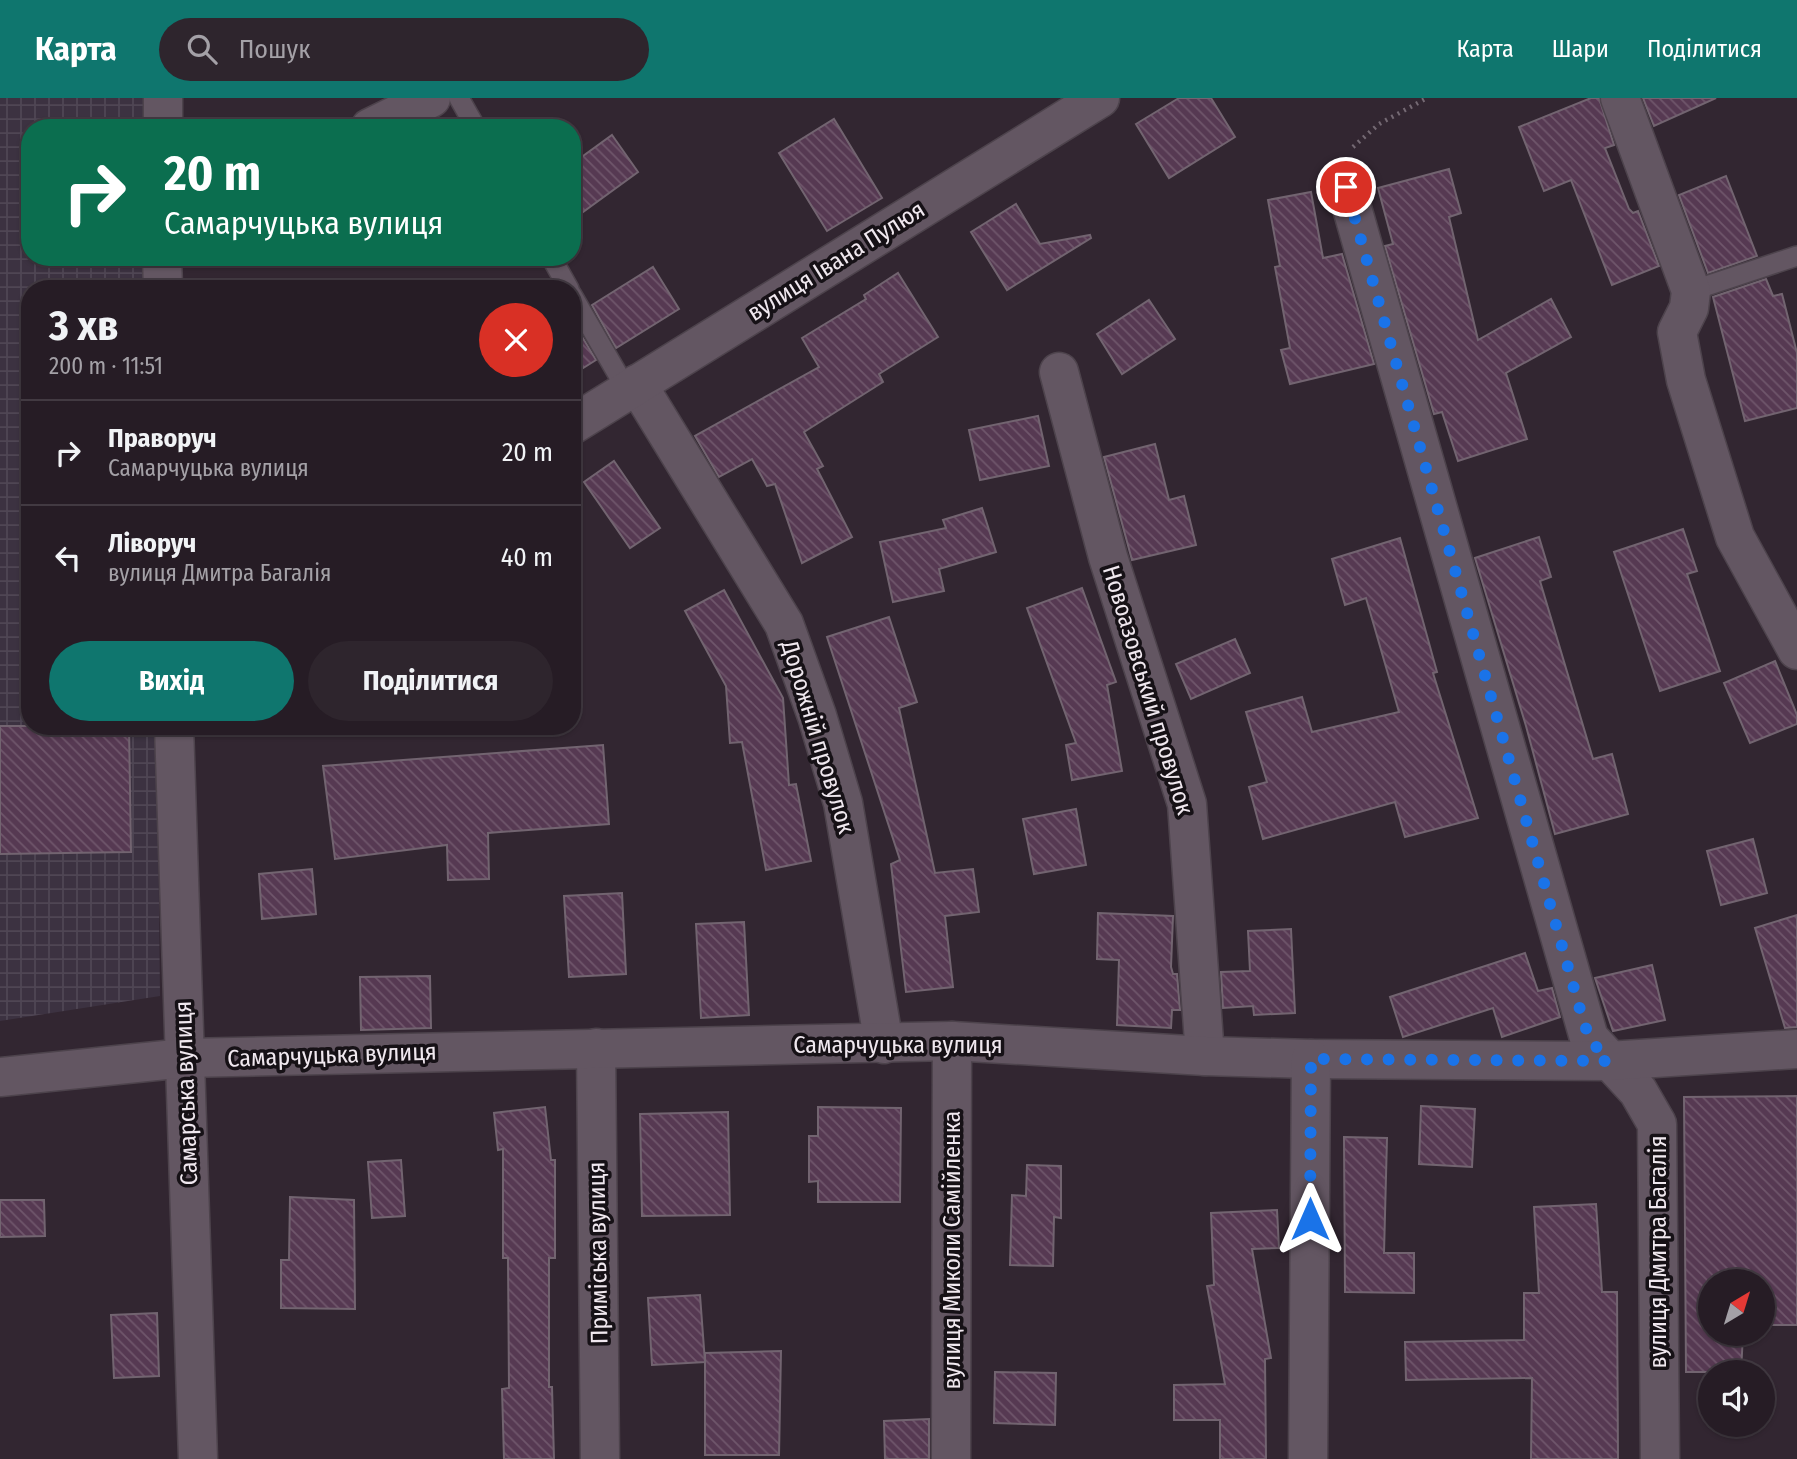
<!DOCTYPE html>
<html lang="uk">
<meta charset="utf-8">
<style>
:root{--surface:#261c25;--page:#2e252d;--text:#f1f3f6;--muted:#a4a1a7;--line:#423a42;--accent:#0f766e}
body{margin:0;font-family:"Fira Sans Condensed",sans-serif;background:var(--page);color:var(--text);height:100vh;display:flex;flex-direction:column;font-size:26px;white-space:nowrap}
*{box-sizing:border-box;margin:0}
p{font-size:23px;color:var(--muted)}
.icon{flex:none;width:38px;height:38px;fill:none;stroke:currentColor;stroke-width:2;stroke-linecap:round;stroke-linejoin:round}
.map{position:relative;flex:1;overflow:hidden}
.panel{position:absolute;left:21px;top:182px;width:560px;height:455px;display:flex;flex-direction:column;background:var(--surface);border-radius:28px;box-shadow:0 2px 5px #0004,0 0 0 2px var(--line)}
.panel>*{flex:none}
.guide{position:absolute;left:21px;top:21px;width:560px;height:147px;border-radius:28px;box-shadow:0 2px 5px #0004,0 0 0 2px var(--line);background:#0b6e4f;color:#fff;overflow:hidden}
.needle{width:46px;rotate:38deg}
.controls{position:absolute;left:1698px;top:1171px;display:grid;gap:14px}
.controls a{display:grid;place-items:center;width:77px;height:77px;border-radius:50%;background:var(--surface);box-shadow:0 2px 5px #0004,0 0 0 2px var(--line);font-size:35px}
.pin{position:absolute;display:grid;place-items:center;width:60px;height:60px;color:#fff;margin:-30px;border:4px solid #fff;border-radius:50%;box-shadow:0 2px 7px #0007}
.me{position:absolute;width:77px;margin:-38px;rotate:0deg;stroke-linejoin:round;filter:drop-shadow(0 0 5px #0008)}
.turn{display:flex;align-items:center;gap:24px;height:147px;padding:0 28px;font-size:32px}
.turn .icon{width:91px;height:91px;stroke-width:2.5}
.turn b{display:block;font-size:49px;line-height:60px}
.round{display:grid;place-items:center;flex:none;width:74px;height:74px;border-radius:37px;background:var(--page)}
.headline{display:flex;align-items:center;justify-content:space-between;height:119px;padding:0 28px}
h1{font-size:42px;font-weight:700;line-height:52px}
.cta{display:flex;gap:14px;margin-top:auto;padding:14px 28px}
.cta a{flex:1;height:80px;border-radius:42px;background:var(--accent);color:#fff;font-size:28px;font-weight:700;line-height:80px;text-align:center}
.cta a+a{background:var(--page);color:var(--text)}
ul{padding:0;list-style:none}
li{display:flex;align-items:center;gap:21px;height:105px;padding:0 28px;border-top:2px solid var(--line)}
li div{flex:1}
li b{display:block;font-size:26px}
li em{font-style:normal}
header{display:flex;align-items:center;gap:42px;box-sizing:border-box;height:98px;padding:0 35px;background:var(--accent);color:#fff}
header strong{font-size:33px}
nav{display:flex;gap:38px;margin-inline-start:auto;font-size:24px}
.search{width:490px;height:63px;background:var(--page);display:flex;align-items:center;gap:18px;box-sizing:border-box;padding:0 24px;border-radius:38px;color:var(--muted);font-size:26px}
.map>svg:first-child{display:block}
.industrial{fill:url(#industrial-grid)}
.building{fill:url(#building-back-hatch);stroke:#726470;stroke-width:2}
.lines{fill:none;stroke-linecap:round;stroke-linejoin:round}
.lane-casing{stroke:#4d434c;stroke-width:22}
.street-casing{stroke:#4d434c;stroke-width:41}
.path{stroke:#746973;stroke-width:4.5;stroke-dasharray:2 5;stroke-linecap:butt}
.lane{stroke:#635662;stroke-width:19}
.street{stroke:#635662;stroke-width:38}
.route{stroke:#1a73e8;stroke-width:12;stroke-dasharray:0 21.6}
.labels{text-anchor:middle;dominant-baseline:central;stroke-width:7;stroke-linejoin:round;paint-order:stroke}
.street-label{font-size:24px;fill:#f0e8ef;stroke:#161116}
</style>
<header>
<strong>Карта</strong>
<div class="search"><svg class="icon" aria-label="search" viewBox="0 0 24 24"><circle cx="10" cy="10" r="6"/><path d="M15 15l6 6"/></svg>Пошук</div>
<nav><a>Карта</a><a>Шари</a><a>Поділитися</a></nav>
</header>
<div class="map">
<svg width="1797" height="1361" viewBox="0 0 1797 1361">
<defs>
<pattern id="industrial-grid" width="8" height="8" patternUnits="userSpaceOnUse" patternTransform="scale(1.75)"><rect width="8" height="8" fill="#3c3241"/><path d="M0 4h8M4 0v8" fill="none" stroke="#4f4654"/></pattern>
<pattern id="building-back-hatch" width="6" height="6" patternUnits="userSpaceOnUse" patternTransform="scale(1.75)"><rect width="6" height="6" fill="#563952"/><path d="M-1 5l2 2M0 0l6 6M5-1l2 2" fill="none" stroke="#6f566b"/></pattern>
</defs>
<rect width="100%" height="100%" fill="#322631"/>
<path class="industrial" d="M0,0h151l1,30h-122v129h123v32h-123v437h127l3,270 -160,25z"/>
<g class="building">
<path d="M1179,0h32l24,39 -66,41 -33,-54z"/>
<path d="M1591,0h8l15,47 -9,3 24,61 4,4 5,-2 21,55 -47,19 -41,-105 -27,11 -25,-64z"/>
<path d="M1643,0h73l-62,28z"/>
<path d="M834,21l48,79 -55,33 -48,-78z"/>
<path d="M612,37l26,37 -66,48v-56z"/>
<path d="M1449,71l12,44 -12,4 29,123 73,-41 20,38 -65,36 21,66 -69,22 -16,-49 -8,2 -49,-168 8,-2 -15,-56z"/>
<path d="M1726,78l31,80 -49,17 -29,-78z"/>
<path d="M1311,94l12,66 19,-4 32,110 -84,20 -9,-34 9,-2 -15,-81 5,-1 -12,-66z"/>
<path d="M1016,106l24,40 50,-9 1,3 -84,52 -36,-58z"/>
<path d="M653,169l26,42 -63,39 -24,-43z"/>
<path d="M898,175l40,64 -59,37 4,8 -79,50 19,34 -6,3 35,68 -50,26 -27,-79 -8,2 -15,-27 -33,18 -24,-41 124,-69 -17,-29 64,-39 -2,-4z"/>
<path d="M1766,181l7,17 9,-2 15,59v55l-52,13 -32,-124z"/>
<path d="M1149,202l26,39 -53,35 -25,-40z"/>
<path d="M572,222l24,40 -24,15z"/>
<path d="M1038,318l11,50 -69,14 -11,-50z"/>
<path d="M1155,346l14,56 15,-4 12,49 -64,15 -28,-103z"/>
<path d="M614,363l46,67 -30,20 -46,-66z"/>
<path d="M982,410l14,44 -57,17 5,22 -51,11 -13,-60 66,-14 -3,-8z"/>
<path d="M1683,431l14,42 -10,3 33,97 -60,20 -46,-139z"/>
<path d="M1539,439l12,40 -11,4 53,178 19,-5 16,60 -73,20 -29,-108 -51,-168z"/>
<path d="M1400,440l37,134 -4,1 45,145 -73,19 -10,-35 -132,37 -14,-52 18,-5 -21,-70 56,-15 10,35 87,-20 -33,-114 -21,7 -13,-46z"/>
<path d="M1082,490l34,94 -9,3 15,86 -50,9 -6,-35 10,-2 -49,-135z"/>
<path d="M724,492l59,108 6,87 7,-1 15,77 -45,9 -24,-128 -12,1 -4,-57 -41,-75z"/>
<path d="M889,519l28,85 -18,6 36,165 38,-4 6,43 -34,4 8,71 -47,5 -15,-128 9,-4 -73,-223z"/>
<path d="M1235,541l15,34 -59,26 -15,-35z"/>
<path d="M1775,563l22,54v9l-47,19 -26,-60z"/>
<path d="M0,628h129l2,126 -131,2z"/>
<path d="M603,647l6,79 -121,9 1,46 -41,1 -1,-35 -112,14 -12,-93z"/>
<path d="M1076,711l10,56 -52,9 -11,-55z"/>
<path d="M1753,741l14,54 -46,12 -14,-54z"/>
<path d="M312,771l4,45 -54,5 -3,-45z"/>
<path d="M622,795l4,81 -57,3 -5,-81z"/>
<path d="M1098,815l75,3 -2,51 2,7h4l3,36h-8l-1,18 -54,-3 2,-65 -22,-1z"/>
<path d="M1797,817v112l-12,1 -30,-100z"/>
<path d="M744,824l5,93 -48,3 -5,-94z"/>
<path d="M1291,831l4,84 -41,2 -1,-9 -30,2 -2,-36 29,-1 -2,-40z"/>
<path d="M1525,855l13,38 14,-3 8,29 -58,20 -9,-29 -90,29 -13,-40z"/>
<path d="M1652,867l13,55 -52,11 -18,-53z"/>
<path d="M430,878l1,52 -70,2 -1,-53z"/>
<path d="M1797,998v229h-35v-44h-52v53h33l-2,38h-55l-2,-275z"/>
<path d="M1421,1008l54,3 -3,58 -53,-3z"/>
<path d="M545,1009l6,53h4v98h-6v129h3l2,72h-50l-2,-70 7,-1 -1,-130h-5v-109l-5,1 -4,-37z"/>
<path d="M818,1009l83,1 -1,94h-82v-21l-9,1v-46h9z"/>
<path d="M728,1014l2,103 -88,1 -2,-102z"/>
<path d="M1344,1039l43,1 -3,115h30v40l-69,-1z"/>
<path d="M401,1062l4,56 -33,2 -4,-56z"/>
<path d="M1027,1067l34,1v52l-7,-1 -1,49 -43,-1 2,-70 14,1z"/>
<path d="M290,1099l64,3 1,109 -74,-1v-48h8z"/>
<path d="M0,1102h44l1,36 -45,1z"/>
<path d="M1596,1106l6,88h15l1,167h-87l1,-81 -126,2 -1,-38 119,-2v-47h15l-5,-86z"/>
<path d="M1277,1112l2,38 -27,1 19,109 -6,1 1,100h-46v-39h-46v-35l51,-1 -18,-98 7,-1 -3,-72z"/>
<path d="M700,1197l5,67 -53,3 -4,-67z"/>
<path d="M157,1215l2,63 -45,2 -3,-63z"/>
<path d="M781,1253l-2,104h-74v-102z"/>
<path d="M995,1274l61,1 -1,52 -61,-2z"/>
<path d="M929,1321v40h-44l-1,-38z"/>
</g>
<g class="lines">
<g class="lane-casing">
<g id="lane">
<path d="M459,0l17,30"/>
<path d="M551,159l18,32"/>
<path d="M1691,193l106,-35"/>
<path d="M572,197l56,97"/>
</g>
</g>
<g class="street-casing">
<g id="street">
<path d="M1620,0l71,193 -2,17 -12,24 9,48 49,157 62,113"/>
<path d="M163,30v-30"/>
<path d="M370,30l61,-30"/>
<path d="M1346,89l243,851 49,53 19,33 3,335"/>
<path d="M162,159l1,32"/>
<path d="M1059,274l49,185 79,247 18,252"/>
<path d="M637,286l147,240 33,92 26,87 41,241"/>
<path d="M572,327l528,-327"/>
<path d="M174,628l24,733"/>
<path d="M596,950l4,411"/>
<path d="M0,979l185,-19 767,-17 253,15 106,3 297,2 189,-12"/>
<path d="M951,1361l1,-418"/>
<path d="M1308,1361l3,-400"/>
</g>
</g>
<path class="path" d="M1353,49l26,-23 48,-26"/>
<use href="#lane" class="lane"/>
<use href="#street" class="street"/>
</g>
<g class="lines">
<path class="route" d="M1310,1121l1,-160 297,2 -19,-23 -10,-32 -233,-819"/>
</g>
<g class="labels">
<g class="street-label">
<text transform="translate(836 163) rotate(-32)">вулиця Івана Пулюя</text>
<text transform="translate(1148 592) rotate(73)">Новоазовський провулок</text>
<text transform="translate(818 639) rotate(73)">Дорожній провулок</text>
<text x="898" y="947">Самарчуцька вулиця</text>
<text transform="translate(332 957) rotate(-2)">Самарчуцька вулиця</text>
<text transform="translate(186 995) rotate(-92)">Самарська вулиця</text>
<text transform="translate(952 1152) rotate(-90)">вулиця Миколи Самійленка</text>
<text transform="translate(1658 1154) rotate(-90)">вулиця Дмитра Багалія</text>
<text transform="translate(598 1155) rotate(-91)">Приміська вулиця</text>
</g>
</g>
</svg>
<div class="controls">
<a><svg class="needle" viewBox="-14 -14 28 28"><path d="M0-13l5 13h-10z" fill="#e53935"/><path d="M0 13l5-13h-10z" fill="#a4a1a7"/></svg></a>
<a><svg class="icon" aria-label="sound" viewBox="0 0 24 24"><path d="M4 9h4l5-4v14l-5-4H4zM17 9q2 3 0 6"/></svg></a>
</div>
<div class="pin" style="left:1346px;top:89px;background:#d93025"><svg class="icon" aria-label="arrive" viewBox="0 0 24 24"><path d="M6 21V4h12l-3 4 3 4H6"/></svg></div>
<svg class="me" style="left:1310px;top:1121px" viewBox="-20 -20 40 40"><path d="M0-17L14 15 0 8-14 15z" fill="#1a73e8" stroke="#fff" stroke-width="4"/></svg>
<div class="guide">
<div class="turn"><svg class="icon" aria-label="right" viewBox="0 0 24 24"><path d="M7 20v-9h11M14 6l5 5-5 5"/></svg><div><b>20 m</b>Самарчуцька вулиця</div></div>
</div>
<section class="panel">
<div class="headline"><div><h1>3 хв</h1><p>200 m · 11:51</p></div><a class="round" style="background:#d93025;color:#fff"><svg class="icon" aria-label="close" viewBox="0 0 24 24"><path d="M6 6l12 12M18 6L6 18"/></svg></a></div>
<ul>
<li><svg class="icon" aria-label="right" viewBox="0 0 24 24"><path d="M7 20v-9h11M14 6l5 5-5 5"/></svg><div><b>Праворуч</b><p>Самарчуцька вулиця</p></div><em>20 m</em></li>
<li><svg class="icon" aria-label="left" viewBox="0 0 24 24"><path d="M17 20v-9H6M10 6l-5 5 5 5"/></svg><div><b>Ліворуч</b><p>вулиця Дмитра Багалія</p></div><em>40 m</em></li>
</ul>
<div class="cta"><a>Вихід</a><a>Поділитися</a></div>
</section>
</div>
